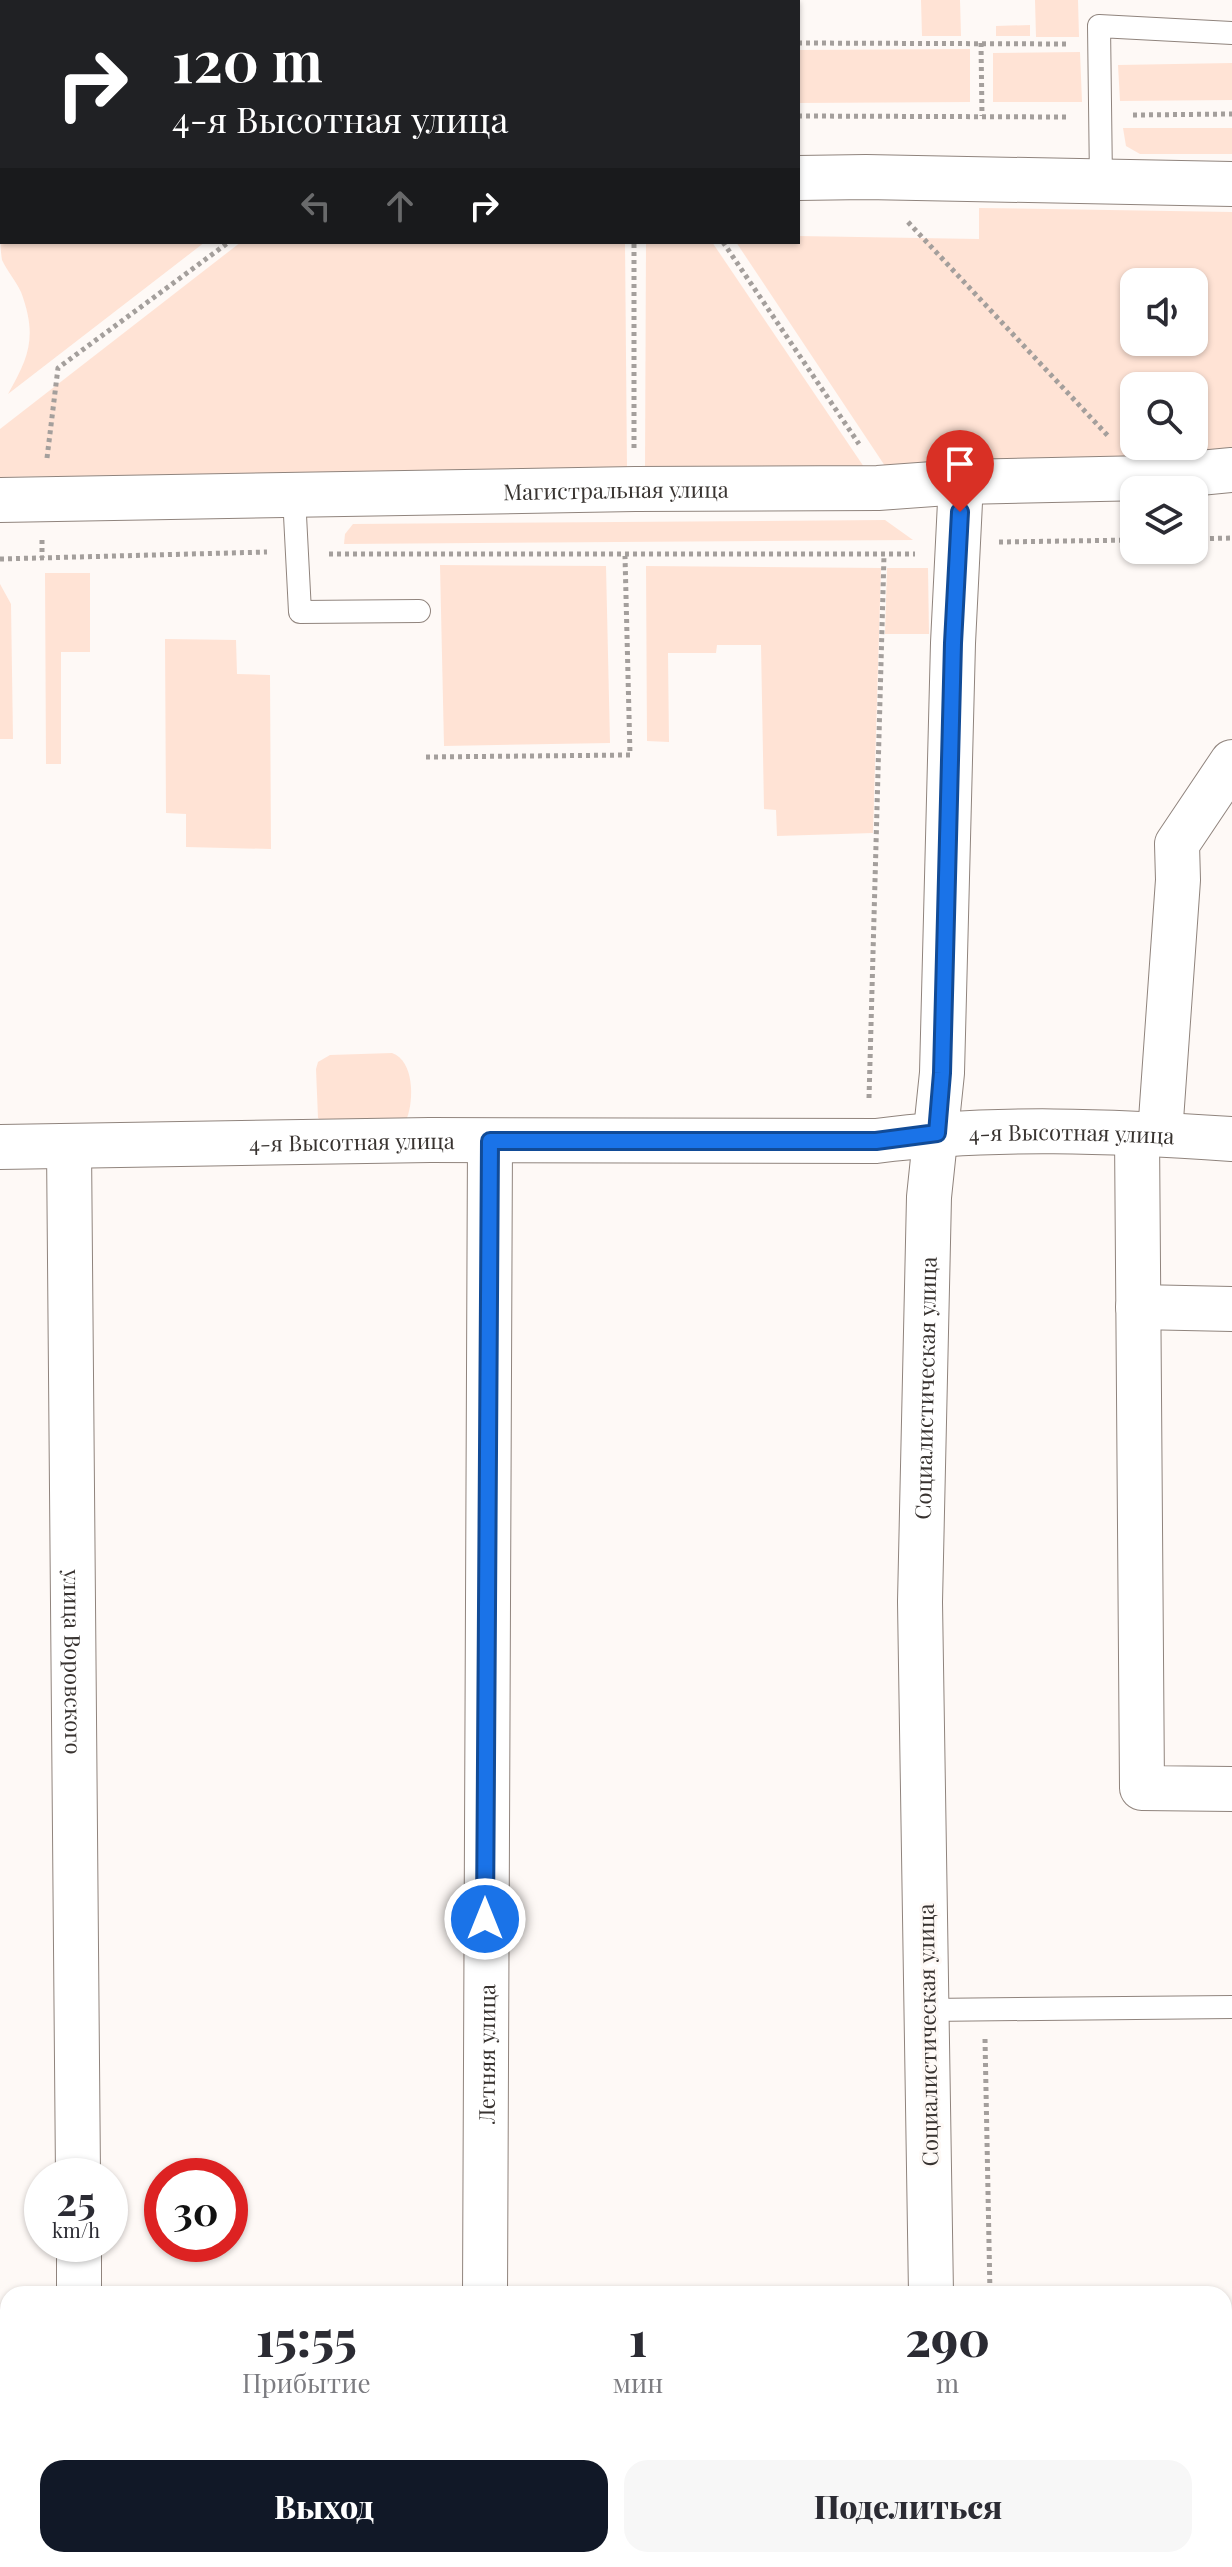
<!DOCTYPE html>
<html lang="ru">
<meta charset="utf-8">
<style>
:root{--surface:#fff;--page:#f7f7f7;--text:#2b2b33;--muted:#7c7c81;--accent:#111827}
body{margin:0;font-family:"Playfair Display",serif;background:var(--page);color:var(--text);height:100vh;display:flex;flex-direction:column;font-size:30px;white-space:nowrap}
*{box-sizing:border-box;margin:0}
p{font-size:26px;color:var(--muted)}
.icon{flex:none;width:44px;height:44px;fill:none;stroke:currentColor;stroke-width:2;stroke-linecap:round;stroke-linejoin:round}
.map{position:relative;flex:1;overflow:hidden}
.sheet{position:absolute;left:0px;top:2286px;width:1232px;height:282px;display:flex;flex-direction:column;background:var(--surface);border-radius:24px 24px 0 0;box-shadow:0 2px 6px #0004}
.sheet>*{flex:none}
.guide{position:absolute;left:0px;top:0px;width:800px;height:244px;box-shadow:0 2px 6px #0004;background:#202124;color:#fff;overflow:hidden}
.tools{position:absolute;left:1120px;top:268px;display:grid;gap:16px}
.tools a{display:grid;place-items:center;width:88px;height:88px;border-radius:16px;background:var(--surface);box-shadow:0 2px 6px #0004;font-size:40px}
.speed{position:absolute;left:24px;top:2158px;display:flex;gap:16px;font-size:40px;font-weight:700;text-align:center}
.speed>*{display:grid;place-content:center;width:104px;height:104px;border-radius:50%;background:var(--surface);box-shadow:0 2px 6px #0004;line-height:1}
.speed small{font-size:20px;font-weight:400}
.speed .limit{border:12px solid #d22;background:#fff;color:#111}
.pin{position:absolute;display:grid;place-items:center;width:68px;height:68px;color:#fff;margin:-82px -34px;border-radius:50% 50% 50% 0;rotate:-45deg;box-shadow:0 0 8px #0007}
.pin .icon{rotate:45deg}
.me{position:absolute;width:88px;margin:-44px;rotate:0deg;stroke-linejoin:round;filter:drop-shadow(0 0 6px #0008)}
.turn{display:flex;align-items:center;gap:28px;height:168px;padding:0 40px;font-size:36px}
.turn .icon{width:104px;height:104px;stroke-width:2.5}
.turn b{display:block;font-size:56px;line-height:68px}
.lanes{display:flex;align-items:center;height:76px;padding:0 40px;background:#0003;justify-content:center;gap:40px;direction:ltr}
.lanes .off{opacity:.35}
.eta{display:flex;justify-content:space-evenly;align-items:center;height:136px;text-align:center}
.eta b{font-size:48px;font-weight:800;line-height:56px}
.action{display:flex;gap:16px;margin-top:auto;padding:16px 40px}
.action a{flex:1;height:92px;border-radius:24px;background:var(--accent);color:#fff;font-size:32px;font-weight:800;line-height:92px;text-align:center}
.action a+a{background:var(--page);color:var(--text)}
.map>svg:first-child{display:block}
.green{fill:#ffe3d5;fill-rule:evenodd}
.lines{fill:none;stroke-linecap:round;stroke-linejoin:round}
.service-casing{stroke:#90847d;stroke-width:24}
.minor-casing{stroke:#90847d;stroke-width:46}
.secondary-casing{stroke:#90847d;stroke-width:46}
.path{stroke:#a49f9c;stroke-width:5;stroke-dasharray:4 4;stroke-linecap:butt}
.service{stroke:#fff;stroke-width:22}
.minor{stroke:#fff;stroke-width:44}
.secondary{stroke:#fff;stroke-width:44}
.route-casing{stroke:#114b97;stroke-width:20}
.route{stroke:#1a73e8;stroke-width:14}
.labels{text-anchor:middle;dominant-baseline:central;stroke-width:6;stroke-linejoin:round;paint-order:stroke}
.street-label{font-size:22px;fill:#383330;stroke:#fef9f6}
</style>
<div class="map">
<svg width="1232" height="2567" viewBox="0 0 1232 2567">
<rect width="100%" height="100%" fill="#fef9f6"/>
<g class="green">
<path d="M921,0h39l1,36h-39z"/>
<path d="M1035,0h43l1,37h-43z"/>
<path d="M1030,25v11h-34v-10z"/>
<path d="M970,49v53l-172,1v-53z"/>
<path d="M1080,52l2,50h-89v-49z"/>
<path d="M1232,63v37l-112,1 -2,-36z"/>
<path d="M1123,128h109v26h-92l-14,-8z"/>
<path d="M979,208l253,4v235l-62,10 -285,9 -149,-224h62v-6l181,3zM1134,282h60v60h-60zM1134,386h60v60h-60z"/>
<path d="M0,216l2,26h203l-197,152c22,-38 29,-59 13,-102 -5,-11 -14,-21 -19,-32 -2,-12 -2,-32 -2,-44z"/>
<path d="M241,242h384l2,227 -627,8v-48z"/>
<path d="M646,242h66l152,225 -219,2z"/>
<path d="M885,520l28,20 -569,4 1,-10 8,-10z"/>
<path d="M440,565l166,1 4,177 -166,3z"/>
<path d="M646,566l235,2 -8,265 -96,3 -1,-26 -12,-1 -3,-164h-44l-1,8h-48l1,89 -22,-1z"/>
<path d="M887,568h41l1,66h-44z"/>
<path d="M45,573h45v79h-29v112h-15z"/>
<path d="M0,584l11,20 2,135h-13z"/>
<path d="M165,639l71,1 1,34 33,1 1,174 -85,-2v-33l-20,-1z"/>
<path d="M392,1053c22,8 22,46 15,65l-86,2 -3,-2 -2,-49 2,-7 12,-7z"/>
</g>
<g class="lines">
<g class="service-casing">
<g id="service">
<path d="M648,0v2"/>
<path d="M1101,181l-2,-155 133,7"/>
<path d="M294,496l6,116 119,-1"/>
<path d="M927,2010l305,-3"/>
</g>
</g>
<g class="minor-casing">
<g id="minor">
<path d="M1137,1134l5,654 90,1"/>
<path d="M1160,1134l18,-254 -1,-36 55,-82"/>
<path id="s1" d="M69,1146l9,1030"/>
<path id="s2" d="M0,1147l430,-7 446,1c115,-15 240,-10 356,-2"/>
<path d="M1138,1307l94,2"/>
<path d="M79,2244v50"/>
<path id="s3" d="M485,2294l5,-1153"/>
<path id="s4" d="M931,2294l-11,-692 9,-405 13,-124 11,-430 8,-161"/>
<path d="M81,2560v7"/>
<path d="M485,2560v7"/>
<path d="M934,2560v7"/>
</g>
</g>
<g class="secondary-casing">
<g id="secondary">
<path d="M798,178l68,-1 366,7"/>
<path d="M0,190h2"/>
<path id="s5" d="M0,500l635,-11 243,-1 83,-6 187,-4 84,-8"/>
</g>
</g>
<g class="path">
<path d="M798,43l271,1"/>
<path d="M981,43l1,73"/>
<path d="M1133,115l99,-1"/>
<path d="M798,116l269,1"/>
<path d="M0,133h2"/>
<path d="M908,222l201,215"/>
<path d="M723,242l136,202"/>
<path d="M634,448v-206"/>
<path d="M47,458l11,-90 171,-126"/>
<path d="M1194,539l38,-1"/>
<path d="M42,540v18"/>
<path d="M999,542l135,-2"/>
<path d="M329,554h586"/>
<path d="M0,559l267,-7"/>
<path d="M426,757l204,-2 -5,-199"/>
<path d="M869,1098l15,-543"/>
<path d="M985,2039l5,255"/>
<path d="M996,2560v7"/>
</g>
<use href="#service" class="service"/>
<use href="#minor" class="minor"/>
<use href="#secondary" class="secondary"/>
</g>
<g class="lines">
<g class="route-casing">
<path id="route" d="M485,1919l5,-778h386l61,-8 5,-60 11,-430 7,-131"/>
</g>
<use href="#route" class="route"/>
</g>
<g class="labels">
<g class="street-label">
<text stroke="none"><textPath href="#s5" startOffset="616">Магистральная улица</textPath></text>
<text stroke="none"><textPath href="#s2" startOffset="1072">4-я Высотная улица</textPath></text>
<text stroke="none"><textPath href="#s2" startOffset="352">4-я Высотная улица</textPath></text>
<text stroke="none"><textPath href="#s4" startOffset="906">Социалистическая улица</textPath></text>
<text stroke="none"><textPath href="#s1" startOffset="516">улица Воровского</textPath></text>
<text transform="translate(927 2035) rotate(-91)">Социалистическая улица</text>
<text stroke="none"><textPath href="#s3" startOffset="240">Летняя улица</textPath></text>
</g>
</g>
</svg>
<div class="tools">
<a><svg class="icon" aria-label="sound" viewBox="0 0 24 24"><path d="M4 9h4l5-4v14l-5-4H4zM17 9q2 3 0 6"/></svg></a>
<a><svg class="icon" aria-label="search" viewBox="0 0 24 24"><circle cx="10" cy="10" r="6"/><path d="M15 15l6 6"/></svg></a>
<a><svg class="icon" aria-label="layers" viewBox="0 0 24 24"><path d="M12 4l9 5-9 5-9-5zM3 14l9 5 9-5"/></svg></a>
</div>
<div class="speed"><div>25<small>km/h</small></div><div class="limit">30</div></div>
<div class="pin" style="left:960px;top:512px;background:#d93025"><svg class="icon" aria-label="arrive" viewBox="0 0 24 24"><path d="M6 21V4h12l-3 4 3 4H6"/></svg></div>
<svg class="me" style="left:485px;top:1919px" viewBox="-20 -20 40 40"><circle r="17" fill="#1a73e8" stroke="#fff" stroke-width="3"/><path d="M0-11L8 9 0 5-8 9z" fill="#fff"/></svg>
<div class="guide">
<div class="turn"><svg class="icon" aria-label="right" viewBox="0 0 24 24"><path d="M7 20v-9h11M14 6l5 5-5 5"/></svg><div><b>120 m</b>4-я Высотная улица</div></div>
<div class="lanes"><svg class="icon off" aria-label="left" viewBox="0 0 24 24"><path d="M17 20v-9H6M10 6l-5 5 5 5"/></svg><svg class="icon off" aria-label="ahead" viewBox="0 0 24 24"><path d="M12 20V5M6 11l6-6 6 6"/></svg><svg class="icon" aria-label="right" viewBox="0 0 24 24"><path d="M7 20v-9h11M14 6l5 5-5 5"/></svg></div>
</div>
<section class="sheet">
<div class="eta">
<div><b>15:55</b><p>Прибытие</p></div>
<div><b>1</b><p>мин</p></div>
<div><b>290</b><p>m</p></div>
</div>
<div class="action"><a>Выход</a><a>Поделиться</a></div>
</section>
</div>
